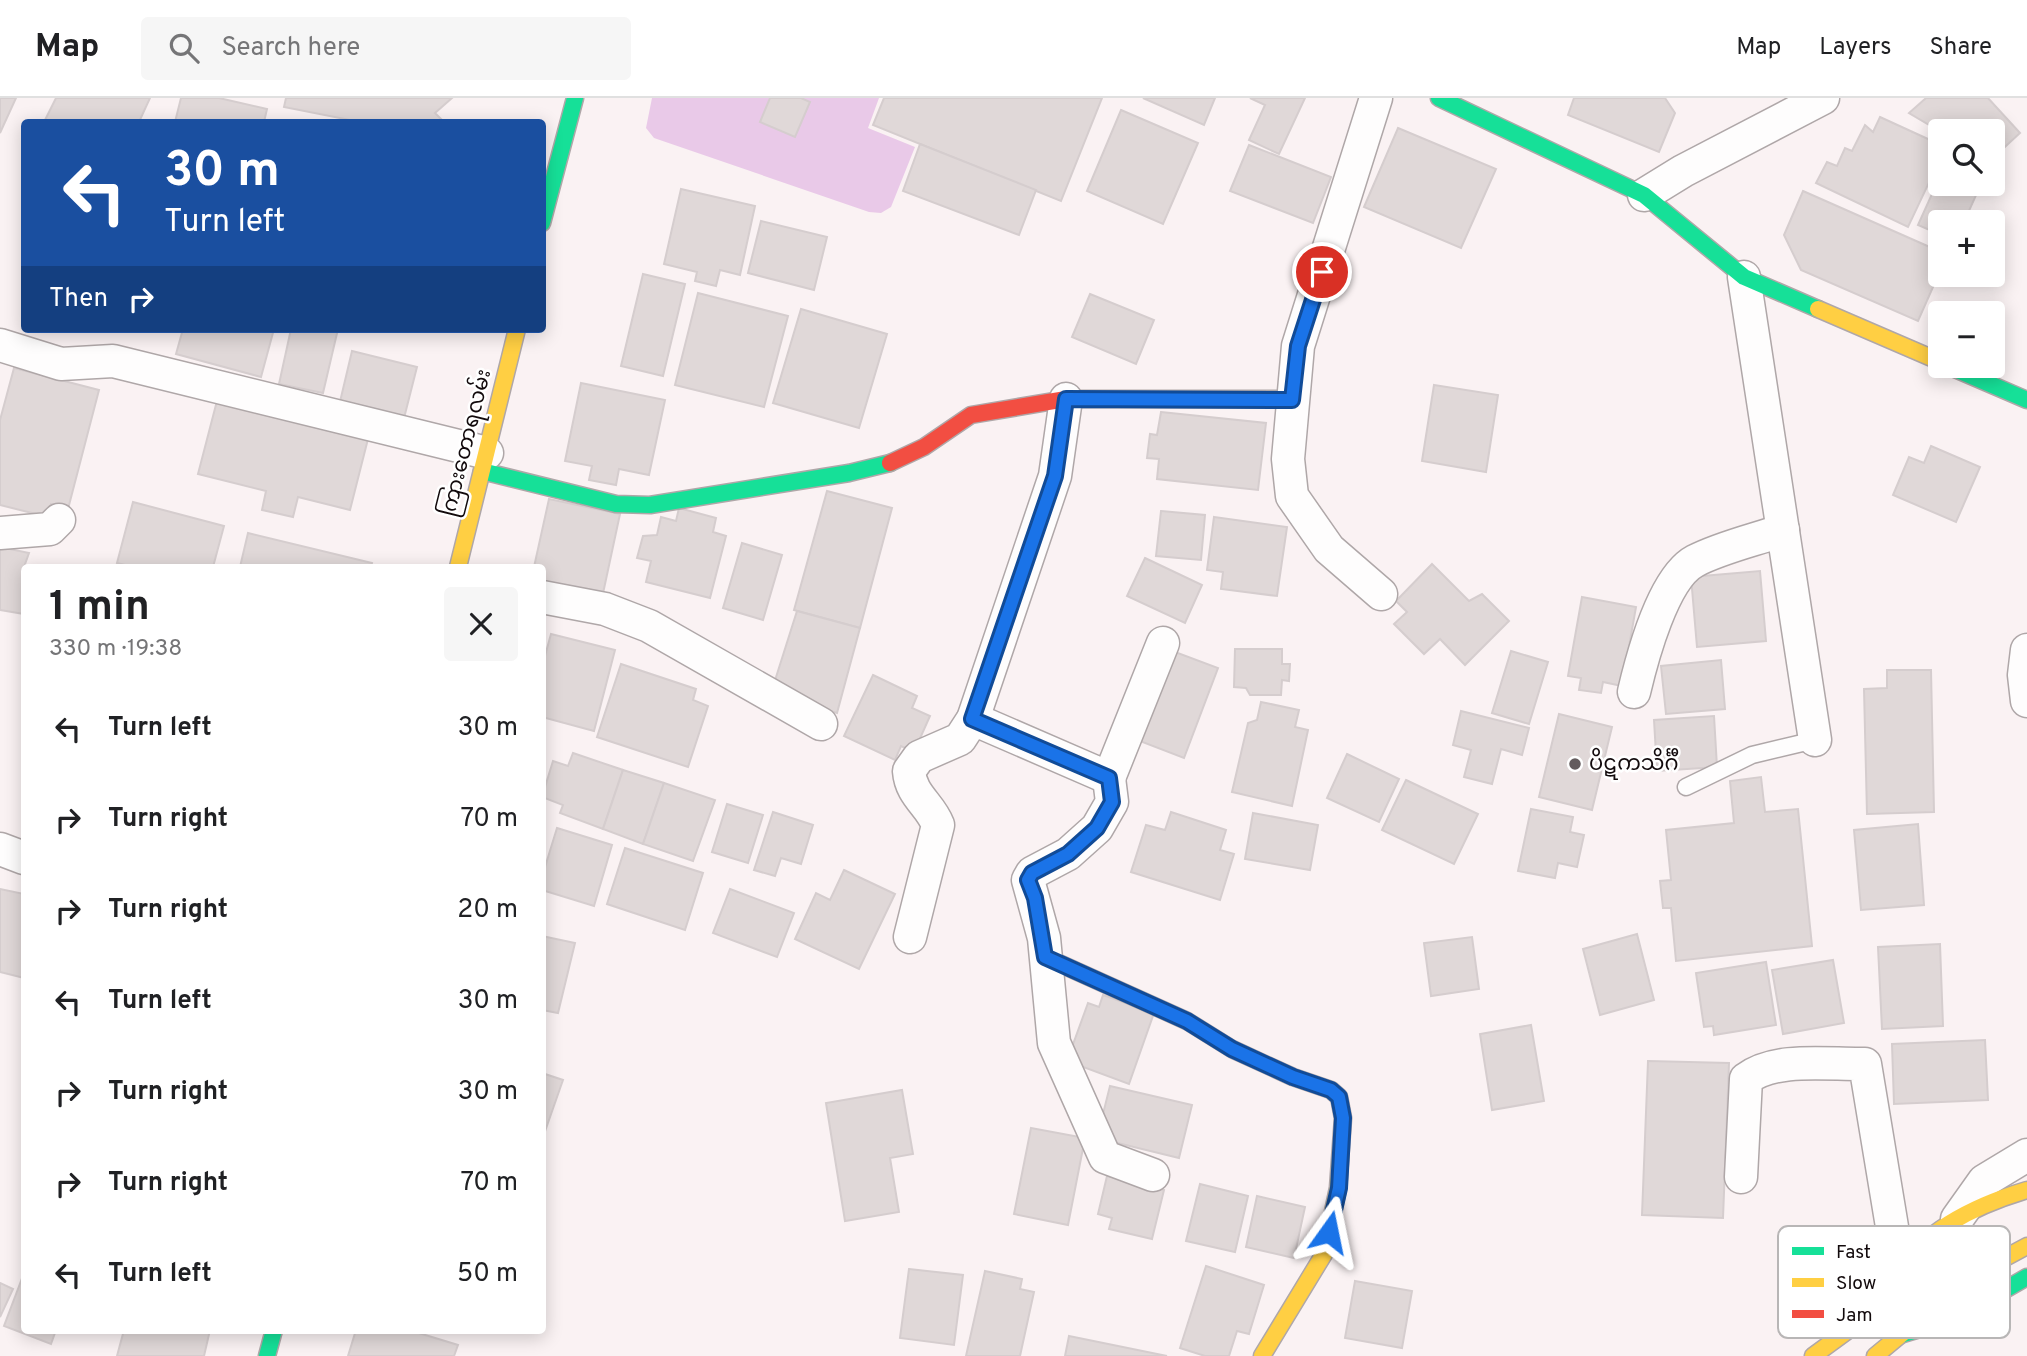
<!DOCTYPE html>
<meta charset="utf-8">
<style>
:root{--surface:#fff;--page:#f6f6f6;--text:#202124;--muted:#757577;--line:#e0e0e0}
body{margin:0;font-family:Overpass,"Noto Sans Myanmar",sans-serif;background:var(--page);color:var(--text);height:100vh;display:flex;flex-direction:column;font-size:26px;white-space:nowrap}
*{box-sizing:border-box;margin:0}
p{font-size:23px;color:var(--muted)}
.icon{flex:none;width:38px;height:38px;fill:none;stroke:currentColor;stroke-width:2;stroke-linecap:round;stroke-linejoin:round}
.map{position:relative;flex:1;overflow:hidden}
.details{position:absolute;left:21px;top:466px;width:525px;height:770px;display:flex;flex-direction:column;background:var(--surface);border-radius:7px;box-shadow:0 4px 18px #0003}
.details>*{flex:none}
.top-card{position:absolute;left:21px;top:21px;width:525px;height:214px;border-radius:7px;box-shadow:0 4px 18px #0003;background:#1a4fa0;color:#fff;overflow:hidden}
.tools{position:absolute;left:1928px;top:21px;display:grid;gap:14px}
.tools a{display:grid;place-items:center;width:77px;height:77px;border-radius:7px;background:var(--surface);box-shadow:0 4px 18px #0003;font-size:35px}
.pin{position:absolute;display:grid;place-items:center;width:60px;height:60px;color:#fff;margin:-30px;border:4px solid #fff;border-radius:50%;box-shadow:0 2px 7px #0007}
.me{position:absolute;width:77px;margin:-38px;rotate:12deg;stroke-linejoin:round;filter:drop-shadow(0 0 5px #0008)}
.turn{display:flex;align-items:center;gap:24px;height:147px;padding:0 28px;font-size:32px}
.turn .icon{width:91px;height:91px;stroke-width:2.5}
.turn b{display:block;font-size:49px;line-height:60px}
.then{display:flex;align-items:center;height:66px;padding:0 28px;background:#0003;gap:14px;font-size:26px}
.round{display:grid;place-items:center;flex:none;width:74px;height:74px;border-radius:7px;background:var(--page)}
.overview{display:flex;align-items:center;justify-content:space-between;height:119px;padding:0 28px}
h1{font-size:42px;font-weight:700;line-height:52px}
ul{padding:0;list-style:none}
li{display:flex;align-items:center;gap:21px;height:91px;padding:0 28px}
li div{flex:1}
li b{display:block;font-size:26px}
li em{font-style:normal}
header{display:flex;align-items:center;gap:42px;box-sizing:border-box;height:98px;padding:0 35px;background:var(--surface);border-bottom:2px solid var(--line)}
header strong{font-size:33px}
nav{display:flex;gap:38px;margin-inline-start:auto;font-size:24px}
.search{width:490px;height:63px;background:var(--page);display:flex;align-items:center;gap:18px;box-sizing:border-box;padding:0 24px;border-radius:7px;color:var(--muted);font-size:26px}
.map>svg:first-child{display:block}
.water{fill:#e9c9e8}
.building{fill:#e0d8d8;stroke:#d5cdce;stroke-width:2}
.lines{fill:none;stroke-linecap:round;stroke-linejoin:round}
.lane-casing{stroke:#afa7a8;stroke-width:19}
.street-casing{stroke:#afa7a8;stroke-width:35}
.fast-casing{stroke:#afa7a8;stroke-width:19}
.slow-casing{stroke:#afa7a8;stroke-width:19}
.jam-casing{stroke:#afa7a8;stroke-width:19}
.lane{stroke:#fefdfd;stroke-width:16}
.street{stroke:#fefdfd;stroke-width:32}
.fast{stroke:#16e098;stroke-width:16}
.slow{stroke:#ffcf43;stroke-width:16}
.jam{stroke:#f24e42;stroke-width:16}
.route-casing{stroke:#114b97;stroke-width:18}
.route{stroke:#1a73e8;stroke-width:12}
.poi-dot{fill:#635b5d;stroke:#fff;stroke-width:2.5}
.labels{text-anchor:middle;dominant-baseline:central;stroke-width:5;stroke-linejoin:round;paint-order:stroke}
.street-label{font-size:21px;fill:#120a0c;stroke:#fff}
.poi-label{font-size:21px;fill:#120a0c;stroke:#fff;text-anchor:start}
.key{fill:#fff;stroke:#b8b6b6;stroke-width:2}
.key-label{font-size:19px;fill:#120a0c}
</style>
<header>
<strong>Map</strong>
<div class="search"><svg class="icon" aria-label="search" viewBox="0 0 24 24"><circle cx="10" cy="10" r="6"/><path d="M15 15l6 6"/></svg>Search here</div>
<nav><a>Map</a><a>Layers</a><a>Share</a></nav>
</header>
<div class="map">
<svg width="2027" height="1258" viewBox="0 0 2027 1258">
<rect width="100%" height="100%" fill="#faf2f3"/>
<path class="water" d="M652,0h227l-11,30 47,19 -24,60 -10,6 -12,-1 -215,-74 -8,-10z"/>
<g class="building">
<path d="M0,0h16l-16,35z"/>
<path d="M56,0h94l-11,24h-95z"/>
<path d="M181,0h38l48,11 -3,13h-89z"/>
<path d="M286,0h166l-17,15 9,9h-84l-76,-15z"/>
<path d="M770,0h31l9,4 -15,35 -35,-15z"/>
<path d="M884,0h218l-41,103 -188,-76z"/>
<path d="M1143,0h72l-11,27z"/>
<path d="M1250,0h55l-26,56 -30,-14 16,-35z"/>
<path d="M1574,0h91l10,15 -16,39 -91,-37z"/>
<path d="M1926,0h62l32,35 -27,25v-27l-52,1 -32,-19z"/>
<path d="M1121,12l77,33 -35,81 -76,-33z"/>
<path d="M1880,19l61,28v35l-9,-4 -24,51 -92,-44 11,-21 10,4 8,-18 7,3 13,-26 8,7z"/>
<path d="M1398,30l98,41 -35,79 -97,-41z"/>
<path d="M920,46l116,46 -17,45 -116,-44z"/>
<path d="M1249,47l82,32 -18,46 -83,-32z"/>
<path d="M1960,86h21l-17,38h-23v13l-23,-10 18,-40 19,9z"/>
<path d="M681,91l74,17 -15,69 -20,-5 -4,16 -21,-5 2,-9 -33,-8z"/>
<path d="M1803,93l138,61v17l-23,52 -117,-51 -17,-35z"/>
<path d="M761,123l66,16 -13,53 -66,-17z"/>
<path d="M643,176l42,10 -22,92 -42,-10z"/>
<path d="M698,195l90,23 -24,91 -89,-22z"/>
<path d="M1090,196l64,26 -18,44 -64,-27z"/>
<path d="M801,211l86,25 -28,94 -86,-25z"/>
<path d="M183,231h91l-13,48 -85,-23z"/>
<path d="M291,231h47l-15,64 -44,-9z"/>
<path d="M352,253l65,16 -14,55 -64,-16z"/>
<path d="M14,270l85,22 -31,119 -17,-5 -3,13 -48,-12v-85z"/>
<path d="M581,285l84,17 -16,75 -30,-6 -3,16 -27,-5 3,-14 -27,-5z"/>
<path d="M1434,287l64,10 -12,77 -64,-11z"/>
<path d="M218,299l151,38 -19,75 -52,-13 -5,20 -31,-7 4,-19 -68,-17z"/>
<path d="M1161,314l105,11 -8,67 -101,-11 2,-20 -12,-1 3,-24 7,1z"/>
<path d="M1931,348l49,21 -24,55 -63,-27 16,-38 15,6z"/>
<path d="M827,393l65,17 -32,120 -66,-18z"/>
<path d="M549,401l71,15 -18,84 -60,-13v-18h-8z"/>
<path d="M133,404l91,24 -11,41h-80l-16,-4z"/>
<path d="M679,410l37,10 -3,14 13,4 -16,62 -64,-16 5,-21 -14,-3 6,-22 14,-1 4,-18 15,4z"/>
<path d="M1161,413l44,4 -4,45 -45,-4z"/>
<path d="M1214,419l73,10 -10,69 -56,-7 2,-17 -16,-2z"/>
<path d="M248,435l124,30 -1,4h-131z"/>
<path d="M742,445l40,12 -19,65 -40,-12z"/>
<path d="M0,449l29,6 -5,14v47l-24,-4z"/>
<path d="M1145,460l57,27 -17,38 -58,-27z"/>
<path d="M1432,466l37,37 13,-7 27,27 -44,44 -25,-26 -16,15 -30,-30 13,-12 -11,-11z"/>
<path d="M1760,473l6,70 -69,6 -6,-70z"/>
<path d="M1582,499l54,10 -14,79 -19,-4 -2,11 -22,-3 2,-12 -13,-2z"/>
<path d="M797,513l63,17 -23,85 -66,-20z"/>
<path d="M551,536l64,16 -21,81 -52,-14v-50z"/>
<path d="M1167,551l51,19 -34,90 -52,-20z"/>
<path d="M1235,551h47v15h8l-1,17 -7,-1 -1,15h-31l-4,-7 -12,-1z"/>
<path d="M1511,553l37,11 -19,62 -37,-11z"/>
<path d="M1721,562l4,49 -59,5 -5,-48z"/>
<path d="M621,566l75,25 -3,11 15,6 -20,61 -91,-30z"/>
<path d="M1887,572h44l3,142 -67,2 -3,-125 23,-1z"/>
<path d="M873,577l44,21 -5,12 18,8 -16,36 -13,-6 -6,14 -51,-24z"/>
<path d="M1261,604l38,8 -4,17 13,3 -16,76 -60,-14 16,-69 9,-3z"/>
<path d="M1461,613l68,17 -7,27 -21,-6 -9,35 -28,-7 7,-27 -18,-5z"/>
<path d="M1559,616l53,13 -20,83 -53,-13z"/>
<path d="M1714,618l3,51 -60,4 -3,-51z"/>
<path d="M573,655l50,17 -20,59 -43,-16 3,-8 -21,-8 11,-36 15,5z"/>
<path d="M1347,656l52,25 -20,43 -52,-24z"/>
<path d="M623,672l41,13 -21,61 -40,-15z"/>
<path d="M1761,679l4,35 33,-3 14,137 -136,15 -5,-53h-8l-3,-27 11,-1 -5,-50 68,-7 -4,-42z"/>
<path d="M1406,682l72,34 -24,50 -72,-34z"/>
<path d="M664,685l51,17 -22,61 -50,-17z"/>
<path d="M727,706l36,11 -15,48 -36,-11z"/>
<path d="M1531,711l42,8 -3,15 14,3 -7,32 -19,-4 -3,15 -37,-7z"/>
<path d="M773,714l40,13 -12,39 -20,-6 -6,18 -21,-6z"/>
<path d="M1171,714l55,18 -6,20 14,4 -14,46 -89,-28 15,-47 19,5z"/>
<path d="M1253,715l65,12 -8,45 -65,-11z"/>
<path d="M1918,726l6,81 -63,5 -7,-80z"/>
<path d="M557,730l55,17 -18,61 -52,-16v-13z"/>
<path d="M625,750l78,25 -18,57 -78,-26z"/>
<path d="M844,772l51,24 -36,75 -64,-30 21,-46 14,7z"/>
<path d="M0,791l24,5v84l-24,-6z"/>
<path d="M730,791l64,24 -17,44 -64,-24z"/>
<path d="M1637,836l17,66 -54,15 -17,-66z"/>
<path d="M542,838l33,7 -17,70 -16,-3z"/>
<path d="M1472,839l7,52 -48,7 -7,-53z"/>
<path d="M1940,846l3,82 -61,3 -4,-82z"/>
<path d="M1833,862l11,63 -61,11 -11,-64z"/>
<path d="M1766,864l10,63 -62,10 -1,-9 -9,1 -8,-54z"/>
<path d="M1103,897l51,18 -25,71 -62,-23 21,-58 11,4z"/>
<path d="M1531,927l13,76 -52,9 -12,-76z"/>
<path d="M1985,942l3,60 -94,4 -2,-60z"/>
<path d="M1648,963l81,2 -6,155 -81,-3z"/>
<path d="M542,975l21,7 -21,60z"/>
<path d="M1110,988l82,19 -13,53 -82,-20z"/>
<path d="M902,992l11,64 -23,4 9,54 -54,9 -19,-118z"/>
<path d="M1031,1030l54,10 -17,87 -54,-11z"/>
<path d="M1107,1078l57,14 -12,49 -43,-10 3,-11 -14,-4z"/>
<path d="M1200,1086l48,12 -13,56 -49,-11z"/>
<path d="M1257,1098l48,11 -11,51 -48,-11z"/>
<path d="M1206,1168l58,19 -15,49 -12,-3 -8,25h-24l-25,-8z"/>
<path d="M909,1171l54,6 -9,70 -54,-7z"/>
<path d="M985,1173l37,8 -2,10 14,3 -14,64h-54z"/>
<path d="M24,1175v57h32l-5,14 -47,-18z"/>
<path d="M1355,1183l57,10 -10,57 -57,-10z"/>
<path d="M0,1185l13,6 -13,28z"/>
<path d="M124,1232h86l-6,26h-87z"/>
<path d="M356,1232h53l49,15 -4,11h-106z"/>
<path d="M1069,1238l98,20h-102z"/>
</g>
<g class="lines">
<g class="lane-casing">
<path id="lane" d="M1686,689l66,-32 63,-15"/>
</g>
<g class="street-casing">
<g id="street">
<path d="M1376,0l-78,248 -10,113 4,37 37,53 52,45"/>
<path d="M1644,97l39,-24 140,-73"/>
<path d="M1744,179l71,463"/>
<path d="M0,247l61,19 52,-3 374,92"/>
<path d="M0,435l50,-4 9,-9"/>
<path d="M542,499l63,12 44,17 172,98"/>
<path d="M2027,552l-3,25 3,26"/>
<path d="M1634,594c8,-34 29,-114 61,-131 27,-14 60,-21 88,-31"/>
<path d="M973,621l136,59 54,-135"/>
<path d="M1109,680l3,24 -15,26 -29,26 -36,19 -4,7 16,58 10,105 51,114 48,18"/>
<path d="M0,751l24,9"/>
<path d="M910,839l28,-112c-8,-21 -27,-29 -29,-54l10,-14 41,-18 13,-20 82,-243 11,-77"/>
<path d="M1741,1079l5,-98c30,-23 84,-14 119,-15l34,205"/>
<path d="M1957,1121l27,-38 43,-26"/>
</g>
</g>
<g class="fast-casing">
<g id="fast">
<path d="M1439,0l205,97 100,82 74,32"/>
<path d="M542,125l33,-125"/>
<path d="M1948,268l79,34"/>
<path d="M482,373l134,33 34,1 199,-32 41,-10"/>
<path d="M1900,1237l54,-16 73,-42"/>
<path d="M267,1258l7,-26"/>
</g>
</g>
<g class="slow-casing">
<g id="slow">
<path d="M1818,211l123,53"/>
<path d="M458,469l59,-238"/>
<path d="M1045,859l142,64 45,28 61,28 38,13 8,7 4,21 -5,70 -14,66 -62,102"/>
<path d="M1813,1258l67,-49c11,-11 11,-26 20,-38 29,-42 80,-65 127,-79"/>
<path d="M1875,1258l98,-81 54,-29"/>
</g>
</g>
<g class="jam-casing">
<path id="jam" d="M890,365l34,-16 47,-32 95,-16h225"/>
</g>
<use href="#lane" class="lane"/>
<use href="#street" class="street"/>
<use href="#fast" class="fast"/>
<use href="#slow" class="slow"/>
<use href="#jam" class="jam"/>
</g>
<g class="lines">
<g class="route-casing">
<path id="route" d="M1322,174l-24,74 -6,54 -226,-1 -11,77 -83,243 137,59 3,24 -15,26 -29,26 -36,19 -4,7 7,18 10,59 142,64 45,28 61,28 38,13 8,7 4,21 -4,70 -10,44"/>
</g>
<use href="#route" class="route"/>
</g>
<circle class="poi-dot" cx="1575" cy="666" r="7"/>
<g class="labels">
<g class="street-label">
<text transform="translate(467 345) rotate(-76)">ကြားတောရလမ်း</text>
</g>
<g class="poi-label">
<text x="1589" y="666">ပိဋကသိင်္ဂီ</text>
</g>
</g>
<rect x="1778" y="1128" width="232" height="112" rx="10" class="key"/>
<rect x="1792" y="1149" width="32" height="8" fill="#16e098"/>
<rect x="1792" y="1180" width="32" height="9" fill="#ffcf43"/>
<rect x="1792" y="1212" width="32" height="8" fill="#f24e42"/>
<g class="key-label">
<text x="1836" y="1160">Fast</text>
<text x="1836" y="1191">Slow</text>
<text x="1836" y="1223">Jam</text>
</g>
</svg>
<div class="tools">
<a><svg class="icon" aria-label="search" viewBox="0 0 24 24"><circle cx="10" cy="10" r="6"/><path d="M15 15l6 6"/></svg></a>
<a>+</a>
<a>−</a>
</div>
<div class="pin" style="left:1322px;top:174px;background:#d93025"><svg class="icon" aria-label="arrive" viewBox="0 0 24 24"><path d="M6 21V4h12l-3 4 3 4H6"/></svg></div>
<svg class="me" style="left:1329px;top:1134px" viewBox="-20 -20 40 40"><path d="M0-17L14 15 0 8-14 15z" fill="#1a73e8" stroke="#fff" stroke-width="4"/></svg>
<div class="top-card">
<div class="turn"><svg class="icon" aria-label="left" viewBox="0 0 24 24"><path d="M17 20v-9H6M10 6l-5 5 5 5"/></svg><div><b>30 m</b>Turn left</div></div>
<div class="then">Then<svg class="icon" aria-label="right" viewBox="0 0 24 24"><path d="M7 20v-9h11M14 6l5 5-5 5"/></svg></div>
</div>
<section class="details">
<div class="overview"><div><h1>1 min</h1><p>330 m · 19:38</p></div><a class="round"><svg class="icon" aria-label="close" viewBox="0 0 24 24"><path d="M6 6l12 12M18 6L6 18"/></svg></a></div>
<ul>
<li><svg class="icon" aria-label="left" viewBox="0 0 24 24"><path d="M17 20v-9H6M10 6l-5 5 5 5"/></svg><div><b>Turn left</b></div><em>30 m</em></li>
<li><svg class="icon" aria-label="right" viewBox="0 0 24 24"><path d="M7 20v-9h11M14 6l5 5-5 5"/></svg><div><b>Turn right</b></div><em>70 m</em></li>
<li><svg class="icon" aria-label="right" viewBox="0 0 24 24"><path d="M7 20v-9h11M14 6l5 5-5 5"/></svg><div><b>Turn right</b></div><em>20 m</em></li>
<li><svg class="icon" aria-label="left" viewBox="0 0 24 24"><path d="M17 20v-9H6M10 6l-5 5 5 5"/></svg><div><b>Turn left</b></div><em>30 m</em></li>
<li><svg class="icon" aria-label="right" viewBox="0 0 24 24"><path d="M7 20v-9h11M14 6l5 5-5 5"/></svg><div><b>Turn right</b></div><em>30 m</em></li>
<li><svg class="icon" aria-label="right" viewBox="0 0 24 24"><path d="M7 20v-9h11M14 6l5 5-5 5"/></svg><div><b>Turn right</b></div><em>70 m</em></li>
<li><svg class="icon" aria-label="left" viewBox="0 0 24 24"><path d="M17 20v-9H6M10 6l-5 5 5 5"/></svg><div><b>Turn left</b></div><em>50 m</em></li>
</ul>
</section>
</div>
